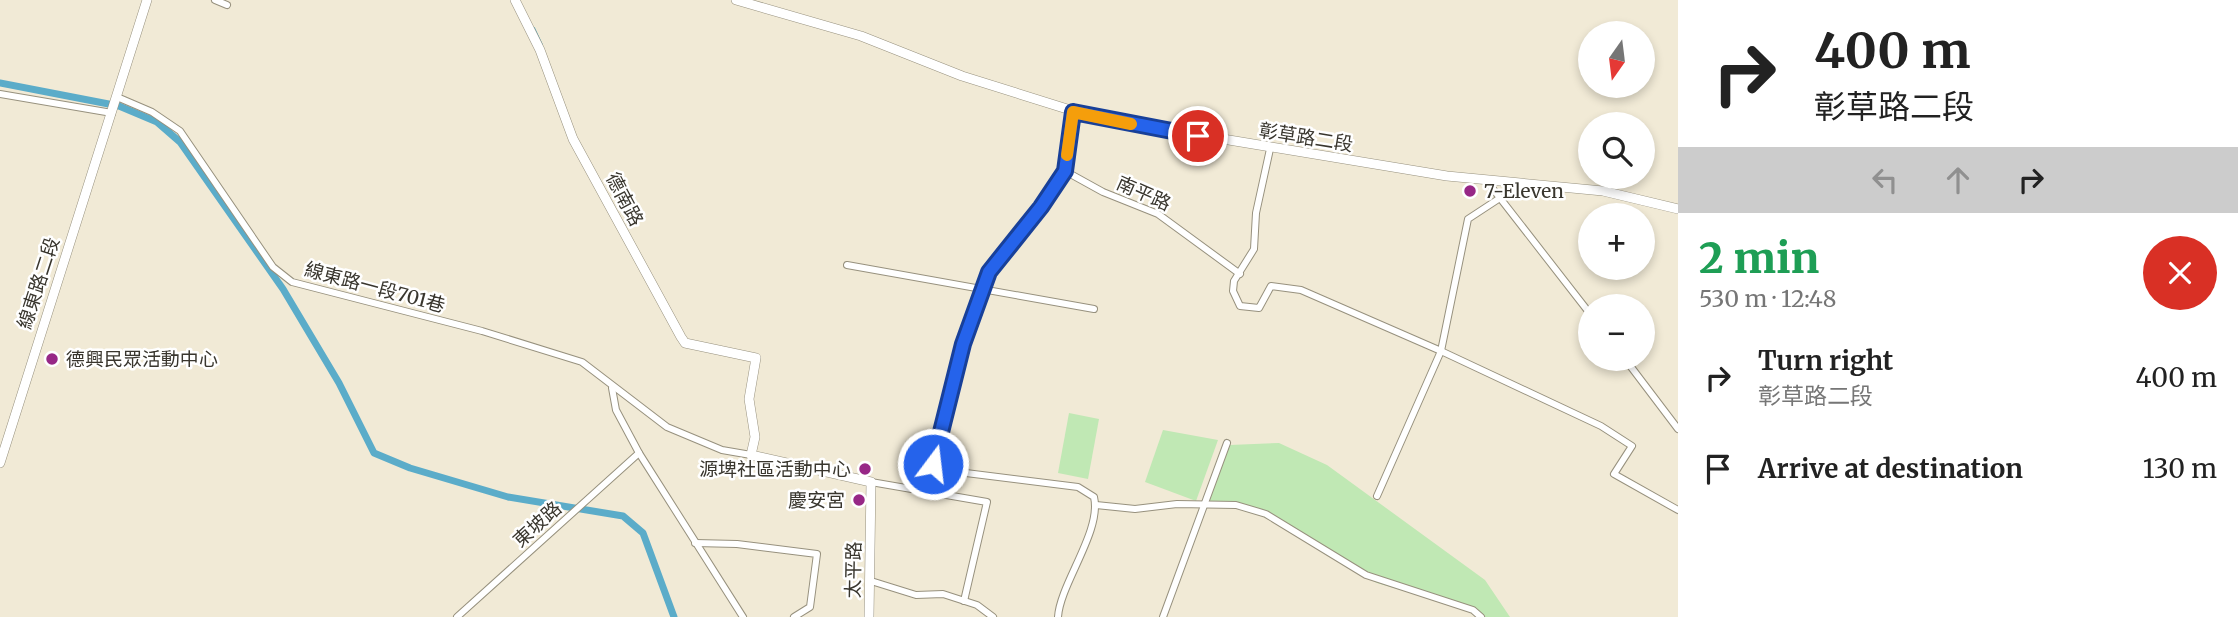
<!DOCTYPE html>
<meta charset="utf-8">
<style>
:root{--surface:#fff;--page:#f2f2f2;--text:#222;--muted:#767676}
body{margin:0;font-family:Merriweather,"Noto Sans TC",serif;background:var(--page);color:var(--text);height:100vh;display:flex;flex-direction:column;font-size:26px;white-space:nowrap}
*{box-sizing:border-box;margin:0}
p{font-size:23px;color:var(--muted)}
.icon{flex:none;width:38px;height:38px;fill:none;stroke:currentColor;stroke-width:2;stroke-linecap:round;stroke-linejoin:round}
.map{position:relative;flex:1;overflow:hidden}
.sheet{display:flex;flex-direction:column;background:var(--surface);width:560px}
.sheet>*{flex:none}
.hud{background:#fff;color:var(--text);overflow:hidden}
.needle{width:46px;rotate:194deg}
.controls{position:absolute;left:1578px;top:21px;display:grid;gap:14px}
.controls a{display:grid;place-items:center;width:77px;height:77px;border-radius:50%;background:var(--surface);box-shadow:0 4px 10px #0003;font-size:35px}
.pin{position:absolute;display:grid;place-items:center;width:60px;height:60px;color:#fff;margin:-30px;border:4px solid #fff;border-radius:50%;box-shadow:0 2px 7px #0007}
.me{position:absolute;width:77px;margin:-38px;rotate:15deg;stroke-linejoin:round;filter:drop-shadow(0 0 5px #0008)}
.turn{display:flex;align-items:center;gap:24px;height:147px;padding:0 21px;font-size:32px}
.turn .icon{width:91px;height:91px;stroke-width:2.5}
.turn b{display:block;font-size:49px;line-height:60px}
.lanes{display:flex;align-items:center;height:66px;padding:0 21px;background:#0003;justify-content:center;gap:35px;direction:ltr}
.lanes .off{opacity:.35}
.round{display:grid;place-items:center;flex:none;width:74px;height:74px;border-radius:37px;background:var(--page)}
.summary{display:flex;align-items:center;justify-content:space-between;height:119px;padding:0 21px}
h1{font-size:42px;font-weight:800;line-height:52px;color:#1e9e55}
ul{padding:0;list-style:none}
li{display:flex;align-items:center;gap:21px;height:91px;padding:0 21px}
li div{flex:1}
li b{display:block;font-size:26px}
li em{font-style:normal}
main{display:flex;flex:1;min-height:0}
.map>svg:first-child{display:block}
.green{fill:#c0e8b4}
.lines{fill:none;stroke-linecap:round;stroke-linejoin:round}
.stream{stroke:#5bacc9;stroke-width:2}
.canal{stroke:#5bacc9;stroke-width:7}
.street-casing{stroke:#97917e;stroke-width:8}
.secondary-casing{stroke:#97917e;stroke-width:10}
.street{stroke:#fff;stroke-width:6}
.secondary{stroke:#fff;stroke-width:9}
.route-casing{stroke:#184099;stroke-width:18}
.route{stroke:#2563eb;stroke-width:12}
.slow{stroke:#f59e0b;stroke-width:12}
.poi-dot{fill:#972786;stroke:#fff;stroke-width:2.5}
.labels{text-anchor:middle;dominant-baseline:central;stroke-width:5;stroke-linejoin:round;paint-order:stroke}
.street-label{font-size:19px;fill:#39362e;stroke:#fff}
.poi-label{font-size:19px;fill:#39362e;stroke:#fff;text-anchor:start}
</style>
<main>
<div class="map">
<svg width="1678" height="617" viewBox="0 0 1678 617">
<rect width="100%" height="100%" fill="#f1ead6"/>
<g class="green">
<path d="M1069,413l30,6 -11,60 -30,-6z"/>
<path d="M1163,430l55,10 -22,61 -51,-19z"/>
<path d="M1279,443l48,22 158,115 25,37h-30l-2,-4 -101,-30 -31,-16 -44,-31 -57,-28 -39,-4 24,-59z"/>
</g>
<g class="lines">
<path class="stream" d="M534,28l8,17"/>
<path class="canal" d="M0,83l119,23 38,16 23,20 103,147 56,94 35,70 36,15 98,29 115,19 20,17 31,84"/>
<g class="street-casing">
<g id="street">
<path d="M215,0l12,5"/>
<path d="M0,94l112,19"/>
<path d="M117,97l35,15 28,19 93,136 19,15 190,49 100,31 85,65 55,23 29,5"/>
<path d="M1270,149l-14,64 -2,36 -20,32 -1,10 7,15 19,2 12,-22 30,4 140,61 160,75 31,20 -18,28 64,36"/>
<path d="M1065,171l38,21 55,22 82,60"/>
<path d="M1486,180l105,135"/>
<path d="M847,265l247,44"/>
<path d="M1625,359l53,70"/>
<path d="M612,388l4,22 23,43 104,164"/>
<path d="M933,464l17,7 128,16 16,10c8,34 -34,87 -36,120"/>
<path d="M871,482l116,20 -23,99"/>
<path d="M931,491l2,-27 30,-120 26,-72 72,-93 4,-8 8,-59"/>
<path d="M1377,496l64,-145 27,-132 32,-21"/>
<path d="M1096,505l39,4 42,-5 59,1 30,9 100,61 107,35 8,7"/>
<path d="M695,543l42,1 80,10 -7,53 -16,10"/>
<path d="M871,581l45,14 27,-1 34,11 16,12"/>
<path d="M457,617l182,-164"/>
<path d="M1163,617l64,-174"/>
</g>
</g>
<g class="secondary-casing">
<g id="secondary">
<path d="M515,0l25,50 33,89 108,198 4,6 71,15 -7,41 6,38 -4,18 120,27 -2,135"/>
<path d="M736,0l125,36 101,40 134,42 351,58 156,15 75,18"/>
<path d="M0,463l147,-463"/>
</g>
</g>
<use href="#street" class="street"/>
<use href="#secondary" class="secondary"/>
</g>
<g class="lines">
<g class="route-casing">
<path id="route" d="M933,464l30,-120 26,-72 52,-65 24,-36 8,-59 125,24"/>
</g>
<use href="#route" class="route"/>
<path class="slow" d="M1067,155l6,-43 58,12"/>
</g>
<g class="poi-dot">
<circle cx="1470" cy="191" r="7"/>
<circle cx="52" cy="359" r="7"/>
<circle cx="865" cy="469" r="7"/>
<circle cx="859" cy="500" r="7"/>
</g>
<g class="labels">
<g class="street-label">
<text transform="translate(1306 137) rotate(9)">彰草路二段</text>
<text transform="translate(1144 193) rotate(24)">南平路</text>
<text transform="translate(625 199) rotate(62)">德南路</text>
<text transform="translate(38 283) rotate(-72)">線東路二段</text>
<text transform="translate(375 287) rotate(15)">線東路一段701巷</text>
<text transform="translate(537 524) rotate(-42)">東坡路</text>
<text transform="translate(853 570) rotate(-89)">太平路</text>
</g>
<g class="poi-label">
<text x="1484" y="191">7-Eleven</text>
<text x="66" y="359">德興民眾活動中心</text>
<text x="851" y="469" text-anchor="end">源埤社區活動中心</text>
<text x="845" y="500" text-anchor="end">慶安宮</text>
</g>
</g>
</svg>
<div class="controls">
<a><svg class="needle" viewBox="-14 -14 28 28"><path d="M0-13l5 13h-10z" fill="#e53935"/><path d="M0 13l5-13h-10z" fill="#767676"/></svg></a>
<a><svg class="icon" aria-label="search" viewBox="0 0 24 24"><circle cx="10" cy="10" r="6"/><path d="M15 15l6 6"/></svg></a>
<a>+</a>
<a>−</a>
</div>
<div class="pin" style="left:1198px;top:136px;background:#d93025"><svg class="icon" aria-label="arrive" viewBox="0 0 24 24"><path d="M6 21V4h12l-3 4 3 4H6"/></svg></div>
<svg class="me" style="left:933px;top:464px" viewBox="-20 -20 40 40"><circle r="17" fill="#2563eb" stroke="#fff" stroke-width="3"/><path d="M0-11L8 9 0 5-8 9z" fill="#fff"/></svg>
</div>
<section class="sheet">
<div class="hud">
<div class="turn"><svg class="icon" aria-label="right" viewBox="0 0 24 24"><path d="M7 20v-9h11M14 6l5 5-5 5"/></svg><div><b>400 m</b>彰草路二段</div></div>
<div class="lanes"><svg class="icon off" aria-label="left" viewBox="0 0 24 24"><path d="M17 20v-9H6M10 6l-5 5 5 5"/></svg><svg class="icon off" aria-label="ahead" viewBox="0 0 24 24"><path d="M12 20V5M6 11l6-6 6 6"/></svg><svg class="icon" aria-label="right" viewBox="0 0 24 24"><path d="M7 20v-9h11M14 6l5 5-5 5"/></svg></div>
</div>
<div class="summary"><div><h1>2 min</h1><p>530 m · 12:48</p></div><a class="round" style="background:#d93025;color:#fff"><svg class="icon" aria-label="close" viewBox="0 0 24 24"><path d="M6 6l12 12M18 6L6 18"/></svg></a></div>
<ul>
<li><svg class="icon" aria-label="right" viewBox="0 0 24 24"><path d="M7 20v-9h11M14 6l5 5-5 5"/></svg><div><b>Turn right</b><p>彰草路二段</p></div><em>400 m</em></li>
<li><svg class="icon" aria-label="arrive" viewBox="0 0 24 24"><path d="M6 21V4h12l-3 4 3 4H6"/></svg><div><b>Arrive at destination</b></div><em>130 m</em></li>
</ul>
</section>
</main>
